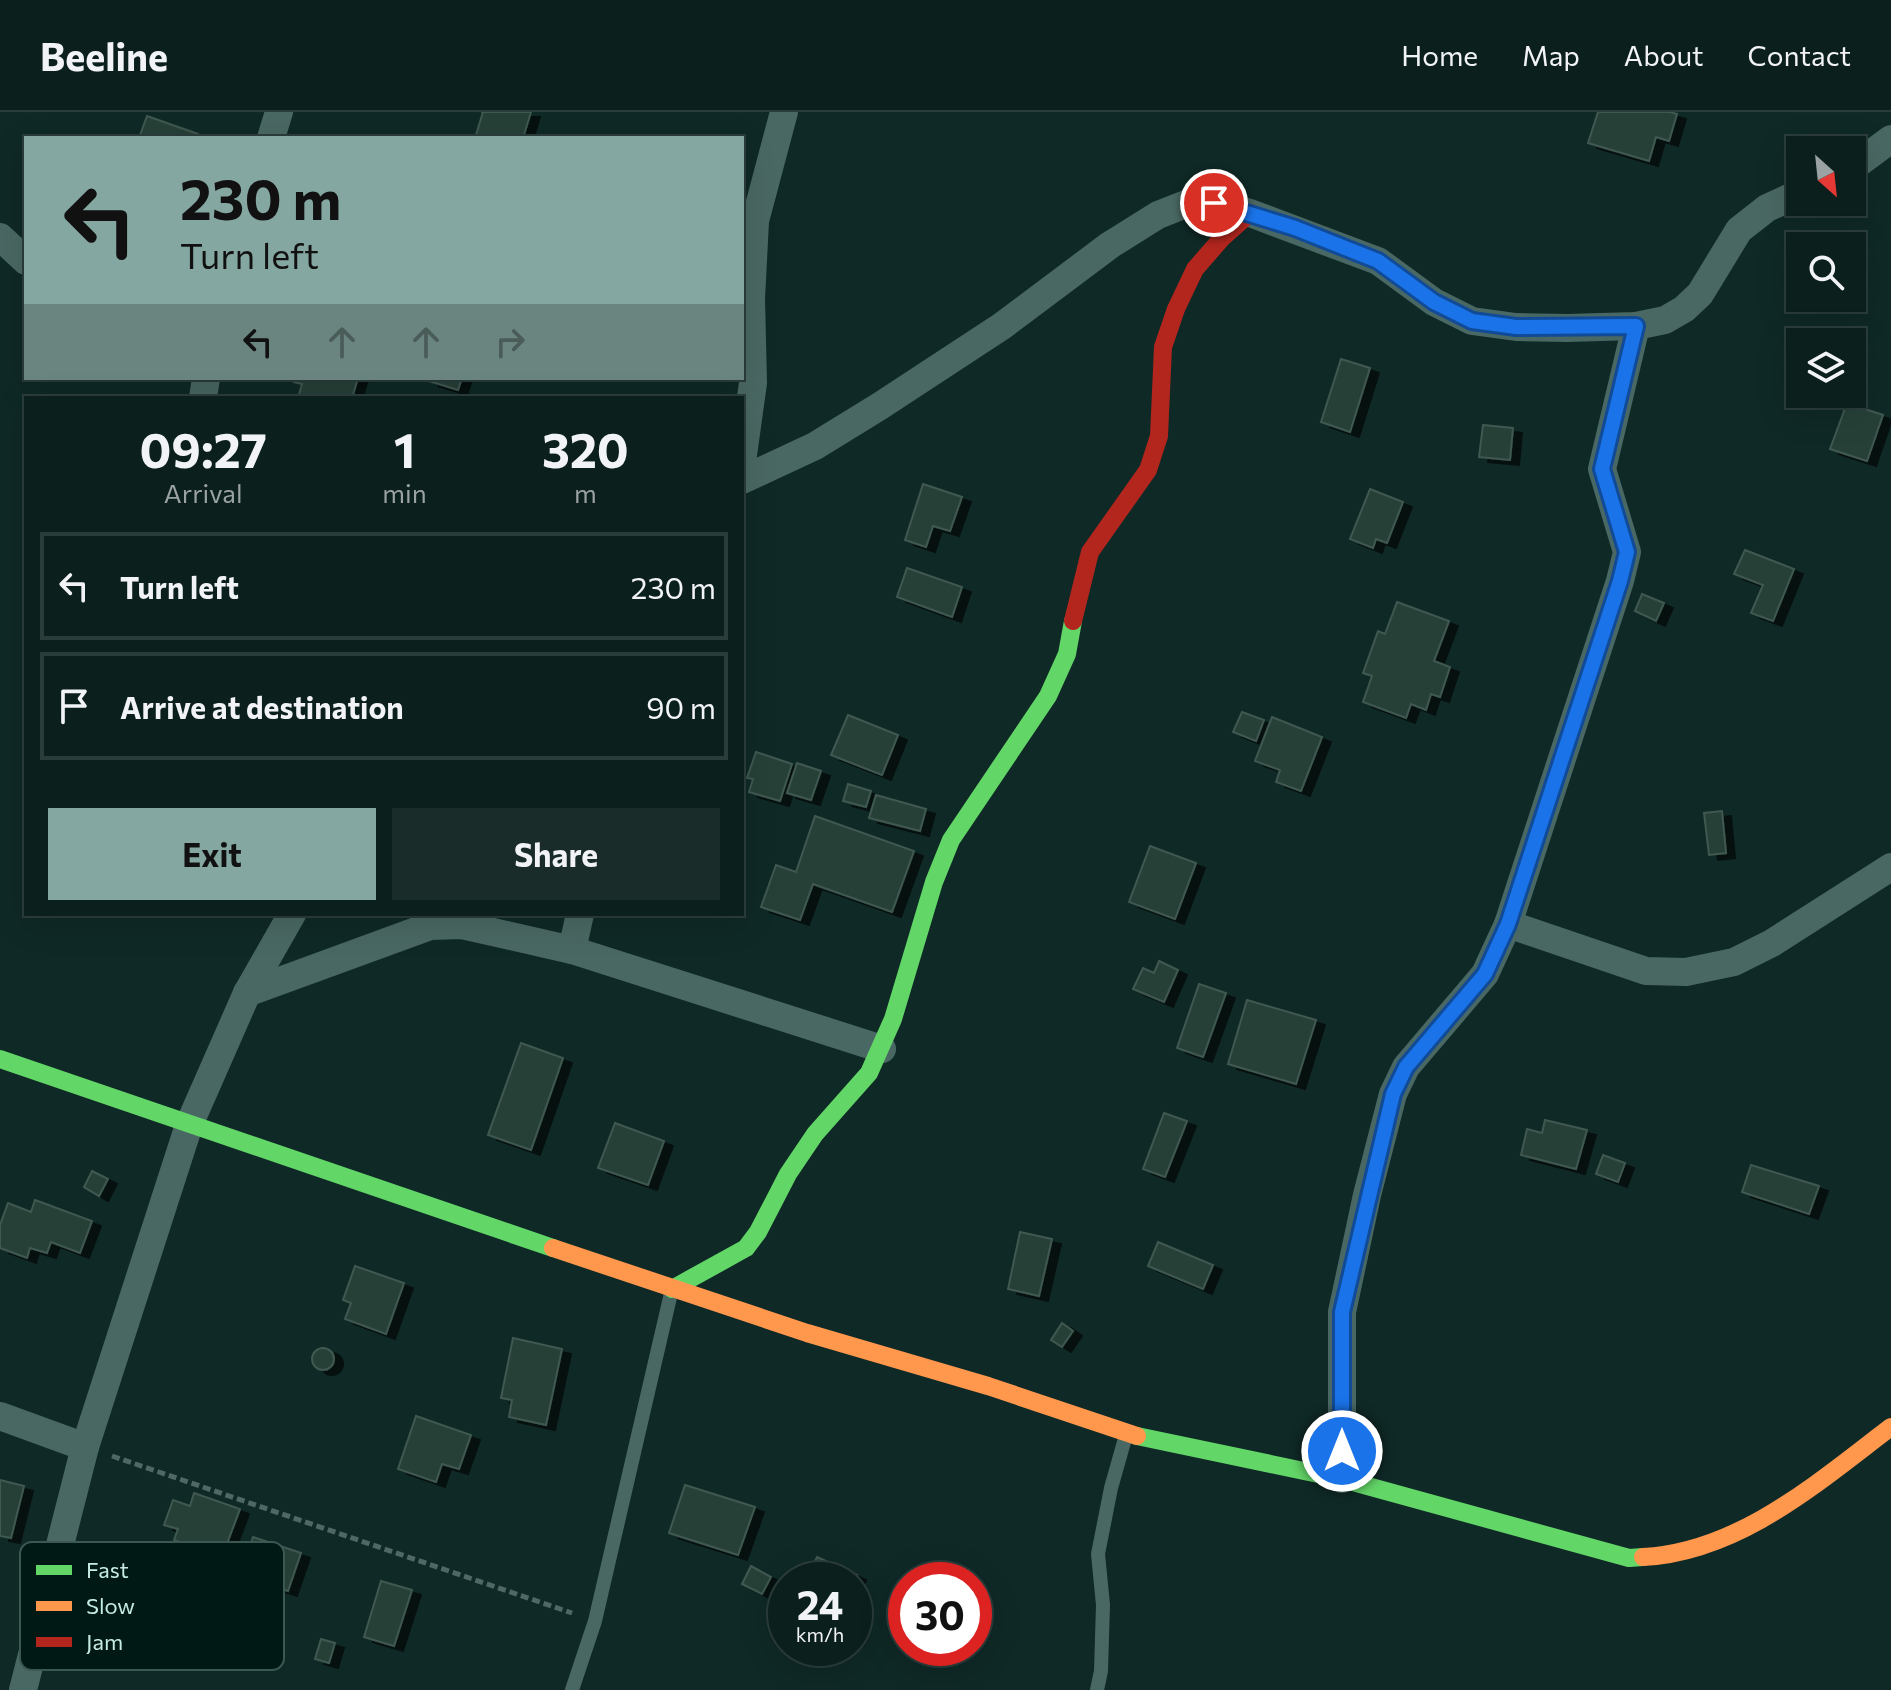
<!DOCTYPE html>
<style>
:root{--surface:#0b1f1c;--page:#192c29;--text:#f1f3f6;--muted:#9aa2a3;--line:#2b3d3b;--accent:#85a7a1}
body{margin:0;font-family:Commissioner,sans-serif;background:var(--page);color:var(--text);height:100vh;display:flex;flex-direction:column;font-size:30px;white-space:nowrap}
*{box-sizing:border-box;margin:0}
p{font-size:26px;color:var(--muted)}
.icon{flex:none;width:44px;height:44px;fill:none;stroke:currentColor;stroke-width:2;stroke-linecap:round;stroke-linejoin:round}
.map{position:relative;flex:1;overflow:hidden}
.drawer{position:absolute;left:24px;top:284px;width:720px;height:520px;display:flex;flex-direction:column;background:var(--surface);border-radius:0px;box-shadow:0 8px 32px #0002,0 0 0 2px var(--line)}
.drawer>*{flex:none}
.hud{position:absolute;left:24px;top:24px;width:720px;height:244px;border-radius:0px;box-shadow:0 8px 32px #0002,0 0 0 2px var(--line);background:#85a7a1;color:#111;overflow:hidden}
.needle{width:52px;rotate:153deg}
.tools{position:absolute;left:1786px;top:24px;display:grid;gap:16px}
.tools a{display:grid;place-items:center;width:80px;height:80px;border-radius:0px;background:var(--surface);box-shadow:0 8px 32px #0002,0 0 0 2px var(--line);font-size:40px}
.speed{position:absolute;left:768px;top:1450px;display:flex;gap:16px;font-size:40px;font-weight:700;text-align:center}
.speed>*{display:grid;place-content:center;width:104px;height:104px;border-radius:50%;background:var(--surface);box-shadow:0 8px 32px #0002,0 0 0 2px var(--line);line-height:1}
.speed small{font-size:20px;font-weight:400}
.speed .limit{border:12px solid #d22;background:#fff;color:#111}
.pin{position:absolute;display:grid;place-items:center;width:68px;height:68px;color:#fff;margin:-34px;border:4px solid #fff;border-radius:50%;box-shadow:0 2px 8px #0007}
.me{position:absolute;width:88px;margin:-44px;rotate:0deg;stroke-linejoin:round;filter:drop-shadow(0 0 6px #0008)}
.turn{display:flex;align-items:center;gap:28px;height:168px;padding:0 24px;font-size:36px}
.turn .icon{width:104px;height:104px;stroke-width:2.5}
.turn b{display:block;font-size:56px;line-height:68px}
.lanes{display:flex;align-items:center;height:76px;padding:0 24px;background:#0003;justify-content:center;gap:40px;direction:ltr}
.lanes .off{opacity:.35}
.eta{display:flex;justify-content:space-evenly;align-items:center;height:136px;text-align:center}
.eta b{font-size:48px;font-weight:700;line-height:56px}
.cta{display:flex;gap:16px;margin-top:auto;padding:16px 24px}
.cta a{flex:1;height:92px;border-radius:0px;background:var(--accent);color:#111;font-size:32px;font-weight:700;line-height:92px;text-align:center}
.cta a+a{background:var(--page);color:var(--text)}
ul{padding:0;list-style:none}
li{display:flex;align-items:center;gap:24px;height:108px;margin:0 16px 12px;padding:0 8px;border:4px solid var(--line);border-radius:0px}
li div{flex:1}
li b{display:block;font-size:30px}
li em{font-style:normal}
header{display:flex;align-items:center;gap:48px;box-sizing:border-box;height:112px;padding:0 40px;background:var(--surface);border-bottom:2px solid var(--line)}
header strong{font-size:38px}
nav{display:flex;gap:44px;margin-inline-start:auto;font-size:28px}
.map>svg:first-child{display:block}
.building{fill:#284039;stroke:#3f5850;stroke-width:2;filter:url(#shadow)}
.lines{fill:none;stroke-linecap:round;stroke-linejoin:round}
.path{stroke:#506865;stroke-width:5;stroke-dasharray:8 4;stroke-linecap:butt}
.lane{stroke:#4a6863;stroke-width:14}
.street{stroke:#4a6863;stroke-width:28}
.fast{stroke:#63d668;stroke-width:18}
.slow{stroke:#ff974d;stroke-width:18}
.jam{stroke:#b3261e;stroke-width:18}
.route-casing{stroke:#114b97;stroke-width:20}
.route{stroke:#1a73e8;stroke-width:14}
.key{fill:#011915;stroke:#3c5853;stroke-width:2}
.key-label{font-size:22px;fill:#c5ebe3}
</style>
<header>
<strong>Beeline</strong>
<nav><a>Home</a><a>Map</a><a>About</a><a>Contact</a></nav>
</header>
<div class="map">
<svg width="1891" height="1578" viewBox="0 0 1891 1578">
<defs>
<filter id="shadow"><feDropShadow dx="9" dy="5" stdDeviation="0" flood-color="#0009"/></filter>
</defs>
<rect width="100%" height="100%" fill="#0f2926"/>
<g class="building">
<path d="M481,0h50l-8,26h-48l8,-26z"/>
<path d="M1598,0h72l7,2 -8,27 -13,-4 -7,24 -61,-18z"/>
<path d="M147,4l51,18 -1,4h-58z"/>
<path d="M1341,247l29,9 -20,64 -29,-10z"/>
<path d="M295,266h63l-6,20h-54l4,-14 -8,-2z"/>
<path d="M430,266h32l-4,12 -29,-9z"/>
<path d="M1847,291l36,12 -16,46 -37,-12z"/>
<path d="M1483,313l30,3 -3,32 -31,-3z"/>
<path d="M923,372l39,13 -12,34 -17,-5 -7,21 -21,-7z"/>
<path d="M1370,377l33,13 -16,41 -11,-4 -3,9 -23,-9z"/>
<path d="M1745,438l49,19 -21,52 -22,-8 12,-28 -29,-11z"/>
<path d="M907,456l55,19 -10,30 -55,-20z"/>
<path d="M1642,482l22,9 -8,18 -21,-10z"/>
<path d="M1397,490l52,19 -15,40 16,6 -10,30 -9,-3 -5,16 -15,-6 -5,14 -43,-16 9,-26 -9,-3 15,-42 7,3z"/>
<path d="M1242,600l22,8 -8,21 -23,-9z"/>
<path d="M848,603l50,20 -16,40 -51,-20z"/>
<path d="M1272,605l50,20 -21,54 -25,-9 4,-12 -25,-9z"/>
<path d="M756,640l36,12 -12,37 -31,-9 4,-13 -6,-1z"/>
<path d="M797,651l24,8 -10,29 -24,-7z"/>
<path d="M848,672l23,7 -5,16 -23,-6z"/>
<path d="M876,683l50,14 -6,22 -51,-13z"/>
<path d="M1722,699l4,42 -17,2 -5,-42z"/>
<path d="M815,704l99,35 -22,61 -79,-28 -13,36 -39,-13 15,-42 20,7z"/>
<path d="M1150,734l46,17 -21,56 -46,-17z"/>
<path d="M1159,849l19,9 -14,32 -31,-13 10,-21 11,5z"/>
<path d="M1199,872l27,9 -23,64 -26,-9z"/>
<path d="M1247,888l69,20 -20,64 -68,-20z"/>
<path d="M521,931l42,15 -32,92 -43,-15z"/>
<path d="M1164,1001l23,8 -22,56 -22,-8z"/>
<path d="M1545,1008l42,10 -11,39 -55,-14 6,-26 15,4z"/>
<path d="M615,1011l49,18 -16,44 -50,-17z"/>
<path d="M1603,1043l22,8 -7,19 -22,-8z"/>
<path d="M1751,1053l68,21 -10,28 -67,-22z"/>
<path d="M92,1059l16,8 -9,17 -15,-9z"/>
<path d="M35,1088l57,21 -12,32 -29,-11 -4,11 -17,-5 -3,10 -27,-10v-23l8,-22 23,9z"/>
<path d="M1020,1120l32,7 -13,57 -31,-7z"/>
<path d="M1158,1130l55,23 -10,24 -55,-23z"/>
<path d="M355,1154l49,17 -18,51 -41,-15 6,-16 -8,-3z"/>
<path d="M1062,1211l11,8 -11,16 -11,-7z"/>
<path d="M513,1226l49,11 -16,76 -37,-8 3,-17 -11,-2z"/>
<circle cx="323" cy="1247" r="11"/>
<path d="M416,1304l55,19 -12,34 -17,-5 -6,18 -38,-13z"/>
<path d="M0,1368l24,6 -13,52 -11,-2z"/>
<path d="M685,1373l70,22 -17,48 -69,-22z"/>
<path d="M194,1381l46,16 -18,48 -48,-17 4,-11 -14,-4 9,-25 17,6z"/>
<path d="M253,1425l48,16 -13,38 -48,-16z"/>
<path d="M817,1445l40,18 -3,7v-2h-48z"/>
<path d="M751,1454l20,11 -9,17 -20,-10z"/>
<path d="M381,1469l31,9 -18,56 -30,-9z"/>
<path d="M321,1527l14,4 -6,20 -14,-4z"/>
</g>
<g class="lines">
<path class="path" d="M112,1344l460,157"/>
<g class="lane">
<path d="M572,1578l23,-69 76,-328"/>
<path d="M1097,1578l4,-19 2,-66 -5,-51 13,-66 15,-53"/>
</g>
<g class="street">
<path d="M271,26l8,-26"/>
<path d="M1852,56l39,-29"/>
<path d="M0,125l26,24"/>
<path d="M203,286l3,-20"/>
<path d="M742,350l11,-79 -2,-84 4,-78 29,-109"/>
<path d="M742,368l73,-34 65,-40 122,-80 108,-81 48,-30 28,-11 28,-1 36,10 128,48 56,41 38,19 44,6 51,1 69,-2 29,-6 19,-11 16,-15 39,-64 28,-22 33,-15"/>
<path d="M1508,812l138,47 40,1 48,-10 38,-19 119,-76"/>
<path d="M572,838l8,-36"/>
<path d="M247,881l183,-67 32,-1 110,25 310,99"/>
<path d="M0,1304l85,31"/>
<path d="M1342,1367v-167l25,-117 26,-101 13,-27 79,-93 23,-50 112,-343 7,-29 -25,-83 34,-143"/>
<path d="M23,1578l62,-243 104,-322 58,-132 45,-79"/>
</g>
<g class="fast">
<path d="M0,947l553,189"/>
<path d="M672,1177l74,-41 12,-16 30,-58 27,-40 54,-61 24,-54 41,-137 17,-42 97,-144 19,-42 6,-33"/>
<path d="M1137,1324l205,43 287,79 14,-1"/>
</g>
<g class="slow">
<path d="M553,1136l254,85 181,53 149,50"/>
<path d="M1643,1445c96,-5 174,-74 248,-130"/>
</g>
<path class="jam" d="M1073,509l17,-69 58,-82 11,-34 4,-89 13,-38 19,-40 27,-31 28,-25"/>
</g>
<g class="lines">
<g class="route-casing">
<path id="route" d="M1214,91l81,25 83,33 56,41 38,19 44,6 120,-1 -34,143 25,83 -7,29 -112,343 -23,50 -79,93 -13,27 -51,218v139"/>
</g>
<use href="#route" class="route"/>
</g>
<rect x="20" y="1430" width="264" height="128" rx="12" class="key"/>
<rect x="36" y="1453" width="36" height="10" fill="#63d668"/>
<rect x="36" y="1489" width="36" height="10" fill="#ff974d"/>
<rect x="36" y="1525" width="36" height="10" fill="#b3261e"/>
<g class="key-label">
<text x="86" y="1466">Fast</text>
<text x="86" y="1502">Slow</text>
<text x="86" y="1538">Jam</text>
</g>
</svg>
<div class="tools">
<a><svg class="needle" viewBox="-14 -14 28 28"><path d="M0-13l5 13h-10z" fill="#e53935"/><path d="M0 13l5-13h-10z" fill="#9aa2a3"/></svg></a>
<a><svg class="icon" aria-label="search" viewBox="0 0 24 24"><circle cx="10" cy="10" r="6"/><path d="M15 15l6 6"/></svg></a>
<a><svg class="icon" aria-label="layers" viewBox="0 0 24 24"><path d="M12 4l9 5-9 5-9-5zM3 14l9 5 9-5"/></svg></a>
</div>
<div class="speed"><div>24<small>km/h</small></div><div class="limit">30</div></div>
<div class="pin" style="left:1214px;top:91px;background:#d93025"><svg class="icon" aria-label="arrive" viewBox="0 0 24 24"><path d="M6 21V4h12l-3 4 3 4H6"/></svg></div>
<svg class="me" style="left:1342px;top:1339px" viewBox="-20 -20 40 40"><circle r="17" fill="#1a73e8" stroke="#fff" stroke-width="3"/><path d="M0-11L8 9 0 5-8 9z" fill="#fff"/></svg>
<div class="hud">
<div class="turn"><svg class="icon" aria-label="left" viewBox="0 0 24 24"><path d="M17 20v-9H6M10 6l-5 5 5 5"/></svg><div><b>230 m</b>Turn left</div></div>
<div class="lanes"><svg class="icon" aria-label="left" viewBox="0 0 24 24"><path d="M17 20v-9H6M10 6l-5 5 5 5"/></svg><svg class="icon off" aria-label="ahead" viewBox="0 0 24 24"><path d="M12 20V5M6 11l6-6 6 6"/></svg><svg class="icon off" aria-label="ahead" viewBox="0 0 24 24"><path d="M12 20V5M6 11l6-6 6 6"/></svg><svg class="icon off" aria-label="right" viewBox="0 0 24 24"><path d="M7 20v-9h11M14 6l5 5-5 5"/></svg></div>
</div>
<section class="drawer">
<div class="eta">
<div><b>09:27</b><p>Arrival</p></div>
<div><b>1</b><p>min</p></div>
<div><b>320</b><p>m</p></div>
</div>
<ul>
<li><svg class="icon" aria-label="left" viewBox="0 0 24 24"><path d="M17 20v-9H6M10 6l-5 5 5 5"/></svg><div><b>Turn left</b></div><em>230 m</em></li>
<li><svg class="icon" aria-label="arrive" viewBox="0 0 24 24"><path d="M6 21V4h12l-3 4 3 4H6"/></svg><div><b>Arrive at destination</b></div><em>90 m</em></li>
</ul>
<div class="cta"><a>Exit</a><a>Share</a></div>
</section>
</div>
